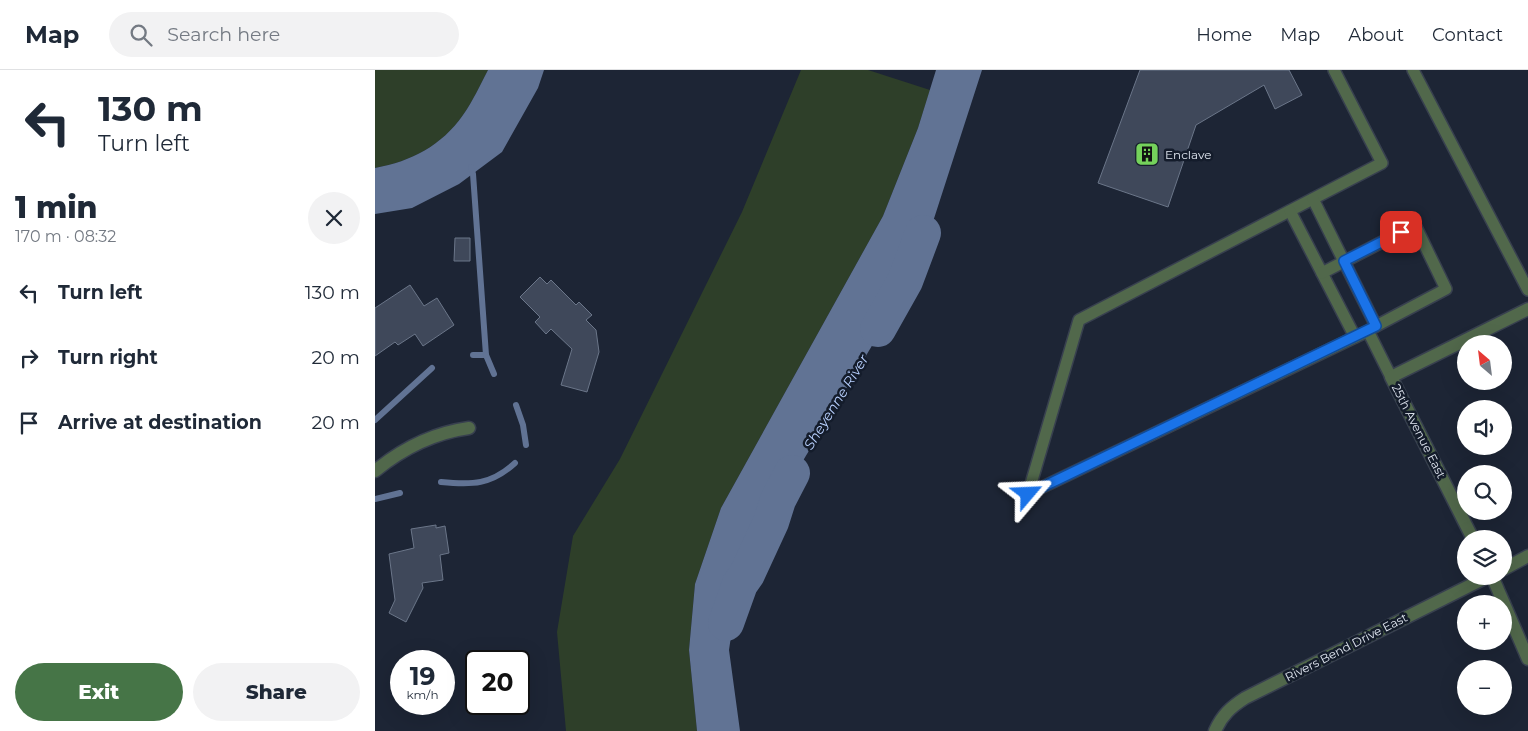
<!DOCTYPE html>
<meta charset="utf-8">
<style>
:root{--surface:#fff;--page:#f2f2f3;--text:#1f2937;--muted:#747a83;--line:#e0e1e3;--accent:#467547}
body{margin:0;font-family:Montserrat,sans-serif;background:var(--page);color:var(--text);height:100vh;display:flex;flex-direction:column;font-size:19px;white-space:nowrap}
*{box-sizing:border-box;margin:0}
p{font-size:16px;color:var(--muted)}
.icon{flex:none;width:28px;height:28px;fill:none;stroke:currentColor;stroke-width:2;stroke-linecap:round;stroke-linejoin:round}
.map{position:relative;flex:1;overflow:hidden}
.sheet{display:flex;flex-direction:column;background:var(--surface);width:375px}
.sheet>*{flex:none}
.guide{background:#fff;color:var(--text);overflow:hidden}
.needle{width:32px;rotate:332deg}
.buttons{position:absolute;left:1082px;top:265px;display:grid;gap:10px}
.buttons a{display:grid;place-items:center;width:55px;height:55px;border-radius:50%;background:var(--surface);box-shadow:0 5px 20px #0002;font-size:25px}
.speed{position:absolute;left:15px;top:580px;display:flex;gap:10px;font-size:25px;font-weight:700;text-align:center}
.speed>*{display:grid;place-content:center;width:65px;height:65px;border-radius:50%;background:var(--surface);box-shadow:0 5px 20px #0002;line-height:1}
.speed small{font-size:12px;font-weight:400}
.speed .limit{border:2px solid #111;border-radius:8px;background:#fff;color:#111}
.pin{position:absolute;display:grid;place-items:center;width:42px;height:42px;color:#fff;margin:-21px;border-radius:10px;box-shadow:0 2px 8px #0006}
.me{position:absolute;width:55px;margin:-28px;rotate:64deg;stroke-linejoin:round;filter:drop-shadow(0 0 4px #0008)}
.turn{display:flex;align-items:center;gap:18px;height:105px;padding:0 15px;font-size:22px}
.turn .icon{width:65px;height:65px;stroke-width:2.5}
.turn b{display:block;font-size:35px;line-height:42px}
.round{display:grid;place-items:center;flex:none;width:52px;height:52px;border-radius:26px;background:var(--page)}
.headline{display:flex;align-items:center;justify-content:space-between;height:85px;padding:0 15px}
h1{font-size:30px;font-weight:800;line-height:38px}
.button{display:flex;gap:10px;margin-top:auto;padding:10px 15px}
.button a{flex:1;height:58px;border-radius:30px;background:var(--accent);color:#fff;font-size:20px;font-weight:800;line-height:58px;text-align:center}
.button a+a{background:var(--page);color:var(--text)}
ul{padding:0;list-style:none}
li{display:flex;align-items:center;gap:15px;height:65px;padding:0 15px}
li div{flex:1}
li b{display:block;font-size:19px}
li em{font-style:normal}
header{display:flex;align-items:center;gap:30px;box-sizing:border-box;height:70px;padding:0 25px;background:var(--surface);border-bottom:1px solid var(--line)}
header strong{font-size:24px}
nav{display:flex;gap:28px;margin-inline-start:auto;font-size:18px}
.search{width:350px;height:45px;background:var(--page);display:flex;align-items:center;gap:12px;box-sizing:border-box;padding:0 18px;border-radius:28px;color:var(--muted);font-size:19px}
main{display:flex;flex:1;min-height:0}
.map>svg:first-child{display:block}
.green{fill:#2e3f29}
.water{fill:#617394}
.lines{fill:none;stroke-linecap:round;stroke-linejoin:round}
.stream{stroke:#617394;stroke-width:6}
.river{stroke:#617394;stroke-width:36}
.building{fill:#3f485a;stroke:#6b7689}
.lane-casing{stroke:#38404f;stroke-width:14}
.street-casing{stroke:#38404f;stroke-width:15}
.lane{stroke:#51684b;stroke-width:11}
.street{stroke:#51684b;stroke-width:12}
.route-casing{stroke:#114b97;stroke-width:12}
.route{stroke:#1a73e8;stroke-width:9}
.labels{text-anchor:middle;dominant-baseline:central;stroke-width:5;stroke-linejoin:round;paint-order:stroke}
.poi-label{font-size:12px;fill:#dee4ee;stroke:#141c2b;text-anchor:start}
.street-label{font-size:12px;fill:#dee4ee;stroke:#141c2b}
.water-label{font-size:14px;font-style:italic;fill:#b6cefc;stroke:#141c2b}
</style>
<header>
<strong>Map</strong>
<div class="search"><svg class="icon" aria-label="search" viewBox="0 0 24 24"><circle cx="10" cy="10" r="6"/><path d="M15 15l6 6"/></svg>Search here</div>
<nav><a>Home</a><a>Map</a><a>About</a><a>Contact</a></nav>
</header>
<main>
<section class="sheet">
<div class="guide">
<div class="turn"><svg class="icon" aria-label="left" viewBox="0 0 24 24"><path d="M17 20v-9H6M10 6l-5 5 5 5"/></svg><div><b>130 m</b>Turn left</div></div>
</div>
<div class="headline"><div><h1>1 min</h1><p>170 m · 08:32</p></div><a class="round"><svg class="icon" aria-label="close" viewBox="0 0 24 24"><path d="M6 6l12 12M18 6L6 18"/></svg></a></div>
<ul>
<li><svg class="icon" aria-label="left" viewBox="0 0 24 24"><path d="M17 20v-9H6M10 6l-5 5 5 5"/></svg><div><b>Turn left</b></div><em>130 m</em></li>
<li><svg class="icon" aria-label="right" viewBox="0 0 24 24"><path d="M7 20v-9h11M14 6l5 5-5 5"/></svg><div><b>Turn right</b></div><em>20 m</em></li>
<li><svg class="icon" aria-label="arrive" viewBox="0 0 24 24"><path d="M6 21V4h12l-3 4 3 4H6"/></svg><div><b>Arrive at destination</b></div><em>20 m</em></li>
</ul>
<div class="button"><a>Exit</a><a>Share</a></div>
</section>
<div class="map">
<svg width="1153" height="661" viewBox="0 0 1153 661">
<rect width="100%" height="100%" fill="#1d2535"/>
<g class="green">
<path d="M0,0h113c-8,15 -15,31 -25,45 -22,31 -51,46 -88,53z"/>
<path d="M426,0h67l62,20 -12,38 -35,88 -162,292 -26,76 -6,66 8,81h-131l-9,-99 16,-96 47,-77 122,-247z"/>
</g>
<g class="water">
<path d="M113,0h56l-6,18 -36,64 -43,32 -47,24 -37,6v-46c37,-7 66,-22 88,-53 10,-14 17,-30 25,-45z"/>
<path d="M561,0h46l-53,164 -56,110 -69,115 -40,74 -27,63 -8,54 11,81h-43l-8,-81 6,-66 26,-76 162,-292 35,-88z"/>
</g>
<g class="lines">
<g class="stream">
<path d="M96,97l2,7 13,181h-13"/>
<path d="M111,285l8,19"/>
<path d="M141,335l7,20 3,20"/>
<path d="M0,350l57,-52"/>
<path d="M66,412c31,3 50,3 74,-19"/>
<path d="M0,429l25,-6"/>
</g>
<g class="river">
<path d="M503,259l27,-48 18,-48"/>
<path d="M351,553l14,-39 7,-10 24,-52 7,-22 14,-27"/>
</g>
</g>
<g class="building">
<path d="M765,0h149l13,25 -27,14 -11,-24 -68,40 -28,82 -70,-24z"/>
<path d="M80,168h15v23h-16z"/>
<path d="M165,207l7,7 4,-4 25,25 3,-3 13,13 -6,5 10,10 3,22 -12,40 -26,-7 11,-36 -21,-20 -5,5 -11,-12 5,-5 -20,-20z"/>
<path d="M35,215l14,21 13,-8 17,27 -31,21 -8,-12 -17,11 -3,-3 -20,14v-48z"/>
<path d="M61,455v3l9,-2 4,27 -9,2 3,25 -21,3 1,5 -17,34 -17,-9 6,-13 -6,-46 25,-6 -3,-19z"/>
</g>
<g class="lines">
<g class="lane-casing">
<g id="lane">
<path d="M959,0l48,93 -303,157 -51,174 340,-163 23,46"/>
<path d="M1038,0l115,220"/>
<path d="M938,129l63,127 -5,3"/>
<path d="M915,141l65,126"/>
<path d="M947,203l93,-48 31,64 -70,37"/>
</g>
</g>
<g class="street-casing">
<g id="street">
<path d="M0,401c28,-23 58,-38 94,-43"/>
<path d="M1098,469l-82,-162 137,-68"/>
<path d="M1129,499l24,-13"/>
<path d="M1117,506l36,83"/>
<path d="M840,661c7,-16 16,-24 30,-33l244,-122"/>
</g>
</g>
<use href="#lane" class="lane"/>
<use href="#street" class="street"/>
</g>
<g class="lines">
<g class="route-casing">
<path id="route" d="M653,424l348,-168 -32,-65 57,-29"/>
</g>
<use href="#route" class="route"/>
</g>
<defs>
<g id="building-square" transform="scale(1.25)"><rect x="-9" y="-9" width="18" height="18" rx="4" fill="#75d25b" stroke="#141c2b"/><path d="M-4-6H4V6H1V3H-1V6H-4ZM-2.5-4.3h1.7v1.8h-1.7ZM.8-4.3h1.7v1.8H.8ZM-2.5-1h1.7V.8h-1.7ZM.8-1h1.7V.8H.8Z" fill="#111"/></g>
</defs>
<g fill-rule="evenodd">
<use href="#building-square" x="772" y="84"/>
</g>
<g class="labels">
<g class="poi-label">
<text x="790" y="84">Enclave</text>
</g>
<g class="street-label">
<text transform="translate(1044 361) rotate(63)">25th Avenue East</text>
<text transform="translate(971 577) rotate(-27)">Rivers Bend Drive East</text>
</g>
<g class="water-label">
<text transform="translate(461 332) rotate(-58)">Sheyenne River</text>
</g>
</g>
</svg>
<div class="buttons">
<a><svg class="needle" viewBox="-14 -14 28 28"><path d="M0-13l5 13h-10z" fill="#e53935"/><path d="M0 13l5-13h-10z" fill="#747a83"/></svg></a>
<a><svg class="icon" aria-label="sound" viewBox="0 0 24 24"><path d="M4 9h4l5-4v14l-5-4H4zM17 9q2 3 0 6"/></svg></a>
<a><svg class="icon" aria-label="search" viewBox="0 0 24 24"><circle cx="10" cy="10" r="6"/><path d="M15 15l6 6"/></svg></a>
<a><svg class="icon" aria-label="layers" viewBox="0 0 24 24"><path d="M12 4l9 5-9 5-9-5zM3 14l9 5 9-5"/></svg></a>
<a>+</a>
<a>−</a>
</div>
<div class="speed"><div>19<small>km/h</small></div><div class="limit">20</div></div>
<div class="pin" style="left:1026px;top:162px;background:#d93025"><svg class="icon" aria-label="arrive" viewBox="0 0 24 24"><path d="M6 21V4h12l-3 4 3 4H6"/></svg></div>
<svg class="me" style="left:653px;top:424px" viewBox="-20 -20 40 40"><path d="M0-17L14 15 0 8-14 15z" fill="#1a73e8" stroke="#fff" stroke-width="4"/></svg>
</div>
</main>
